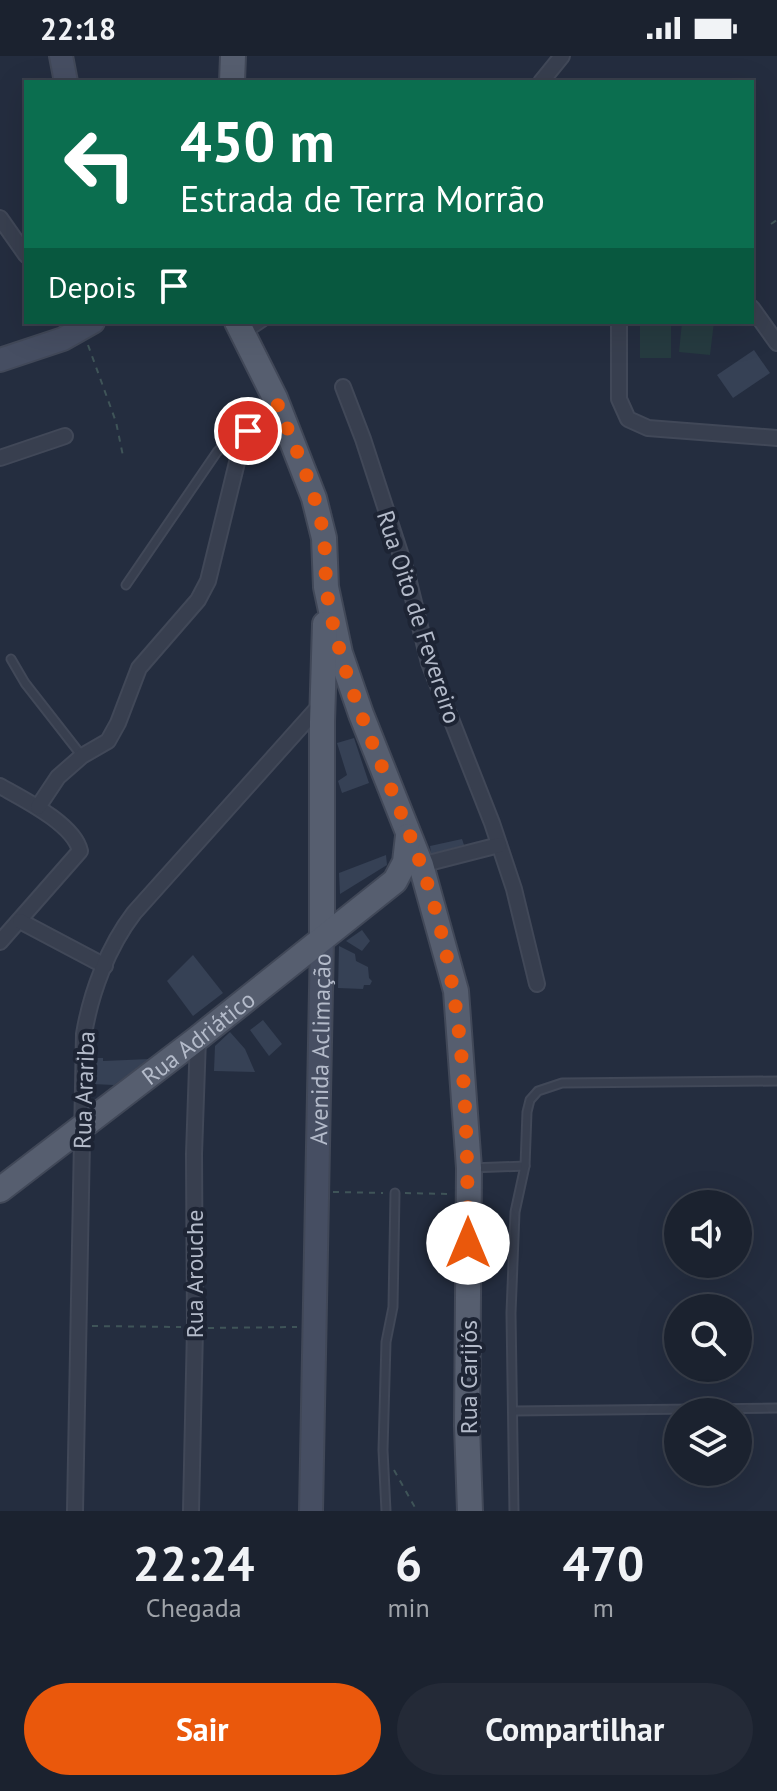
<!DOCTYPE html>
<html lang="pt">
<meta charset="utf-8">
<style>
:root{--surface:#1b222f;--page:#242a37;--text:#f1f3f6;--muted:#a0a4aa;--line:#393f4b;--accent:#ea580c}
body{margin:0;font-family:"PT Sans",sans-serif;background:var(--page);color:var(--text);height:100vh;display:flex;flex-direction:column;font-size:30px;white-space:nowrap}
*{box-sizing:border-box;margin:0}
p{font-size:26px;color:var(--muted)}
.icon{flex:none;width:44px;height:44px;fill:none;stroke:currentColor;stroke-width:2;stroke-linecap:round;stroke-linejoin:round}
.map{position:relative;height:1455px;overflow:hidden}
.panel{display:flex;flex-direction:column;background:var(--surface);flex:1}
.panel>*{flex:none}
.banner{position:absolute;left:24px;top:24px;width:730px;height:244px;border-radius:0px;box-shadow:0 8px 32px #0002,0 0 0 2px var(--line);background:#0b6e4f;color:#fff;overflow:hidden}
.fabs{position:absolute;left:664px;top:1134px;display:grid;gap:16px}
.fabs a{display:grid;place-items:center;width:88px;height:88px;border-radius:50%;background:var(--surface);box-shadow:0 8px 32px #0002,0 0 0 2px var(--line);font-size:40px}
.pin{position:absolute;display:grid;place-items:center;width:68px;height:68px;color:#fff;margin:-34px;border:4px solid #fff;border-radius:50%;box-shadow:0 2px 8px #0007}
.me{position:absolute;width:88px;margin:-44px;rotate:0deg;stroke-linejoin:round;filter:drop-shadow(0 0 6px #0008)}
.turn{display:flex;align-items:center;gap:28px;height:168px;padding:0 24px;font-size:36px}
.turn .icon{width:104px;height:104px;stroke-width:2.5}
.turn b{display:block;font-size:56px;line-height:68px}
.then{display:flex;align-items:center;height:76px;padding:0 24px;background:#0003;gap:16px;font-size:30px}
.eta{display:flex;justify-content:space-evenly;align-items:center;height:136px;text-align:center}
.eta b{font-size:48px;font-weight:700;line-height:56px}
.action{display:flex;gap:16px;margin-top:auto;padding:16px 24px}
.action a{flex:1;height:92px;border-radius:48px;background:var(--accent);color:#fff;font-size:32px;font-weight:700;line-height:92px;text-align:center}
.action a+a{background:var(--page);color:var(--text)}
.status{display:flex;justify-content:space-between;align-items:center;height:56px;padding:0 40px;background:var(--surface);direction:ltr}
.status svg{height:22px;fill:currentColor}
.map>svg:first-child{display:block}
.green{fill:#263b40}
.building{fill:#364155}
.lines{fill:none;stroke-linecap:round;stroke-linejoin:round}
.lane-casing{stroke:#414858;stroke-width:11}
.street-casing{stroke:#414858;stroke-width:18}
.secondary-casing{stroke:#414858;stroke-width:26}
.primary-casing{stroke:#414858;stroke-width:28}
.path{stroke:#3f5458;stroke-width:2;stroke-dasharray:6 6;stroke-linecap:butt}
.lane{stroke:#383f4f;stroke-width:7}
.street{stroke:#383f4f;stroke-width:14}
.secondary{stroke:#464e62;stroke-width:22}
.primary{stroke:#565e6f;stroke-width:24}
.route{stroke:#ea580c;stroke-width:14;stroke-dasharray:0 25.2}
.labels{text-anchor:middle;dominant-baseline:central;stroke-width:8;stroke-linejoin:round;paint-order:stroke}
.street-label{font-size:24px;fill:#b4bbca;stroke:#1d2434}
</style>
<div class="status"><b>22:18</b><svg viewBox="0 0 49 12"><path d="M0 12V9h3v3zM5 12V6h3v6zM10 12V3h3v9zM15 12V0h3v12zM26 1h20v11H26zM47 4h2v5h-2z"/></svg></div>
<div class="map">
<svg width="777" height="1455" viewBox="0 0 777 1455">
<rect width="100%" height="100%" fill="#242d3f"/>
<g class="green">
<rect x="640" y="266" width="31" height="36"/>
<path d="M682,266h32l-4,33 -31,-3z"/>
</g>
<g class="building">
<path d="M754,294l16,23 -37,25 -16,-23z"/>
<path d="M354,682l15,45 -27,10 -4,-12 9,-6 -10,-32z"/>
<path d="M462,783l2,6 -33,9 -1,-8z"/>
<path d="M386,799l1,10 -47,29 -1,-21z"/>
<path d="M362,874l8,11 -8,10 -16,-10z"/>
<path d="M339,890l16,8 1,7 12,6 1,11 3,3 -2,4h-6l-1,4 -25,-1z"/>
<path d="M193,899l30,38 -30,23 -26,-35z"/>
<path d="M263,964l19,24 -13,12 -19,-26z"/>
<path d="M230,976l15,17 10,23 -41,-1 1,-25z"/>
<path d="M94,1002h9v3l47,-2 -36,26 -22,-1z"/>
</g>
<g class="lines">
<g class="lane-casing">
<g id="lane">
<path d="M246,278l18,-12"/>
<path d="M126,529l91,-133 8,-8 21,-12"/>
<path d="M11,603l14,24 57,73"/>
<path d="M471,1112l54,-2"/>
<path d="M513,1355l264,-3"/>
<path d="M386,1455l-3,-61 3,-108 7,-35 2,-114"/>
<path d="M514,1455l-3,-198 4,-101 10,-46 2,-54 3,-12 8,-9 24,-8 215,-2"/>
</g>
</g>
<g class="street-casing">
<g id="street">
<path d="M541,26l21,-26"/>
<path d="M0,162l26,37"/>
<path d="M752,252l25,35"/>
<path d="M619,266v77l9,20 20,9 129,10"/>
<path d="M343,331l20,52 44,135 22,89 63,160 22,66 23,95"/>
<path d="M0,402l65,-22"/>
<path d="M0,730c23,13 74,38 80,65l-80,91"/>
<path d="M38,751l20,-30 24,-21 26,-15 10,-18 21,-55 59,-68 10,-19 33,-135 13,-24 21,-24"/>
<path d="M421,809l78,-20"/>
<path d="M20,865l85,45"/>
<path d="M75,1455l9,-477c7,-42 24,-87 50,-121l188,-210"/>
<path d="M191,1455l4,-183 -1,-174 4,-116"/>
</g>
</g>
<g class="secondary-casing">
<g id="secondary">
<path d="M61,0l5,26"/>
<path d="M0,304l63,-21 30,-17"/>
<path id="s1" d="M311,1455l11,-573"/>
</g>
</g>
<g class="primary-casing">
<g id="primary">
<path d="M232,26l1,-26"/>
<path d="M237,266l38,76 39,100 10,40 2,49 14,66 21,61 60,151 35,126 13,177 -2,258 3,85"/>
<path d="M322,882v-216l3,-98"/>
<path id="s2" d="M0,1134l198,-152 197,-157 10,-19 3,-26"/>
</g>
</g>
<g class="path">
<path d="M771,168l6,-4"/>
<path d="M88,289l28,77 7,34"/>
<path d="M333,1136l50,1"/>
<path d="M405,1137l46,1"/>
<path d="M92,1270l89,1"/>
<path d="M208,1272l89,-1"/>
<path d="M394,1414l23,41"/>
</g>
<use href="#lane" class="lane"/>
<use href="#street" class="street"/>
<use href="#secondary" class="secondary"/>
<use href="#primary" class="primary"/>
</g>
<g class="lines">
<path class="route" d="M248,375l27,-33c15,39 35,79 45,120 6,22 5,44 6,66 2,23 9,49 15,71 21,72 55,140 80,210 45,126 46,246 47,378"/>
</g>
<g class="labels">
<g class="street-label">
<text transform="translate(419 561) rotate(72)">Rua Oito de Fevereiro</text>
<text stroke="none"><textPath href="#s2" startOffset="250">Rua Adriático</textPath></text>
<text stroke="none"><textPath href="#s1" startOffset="462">Avenida Aclimação</textPath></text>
<text transform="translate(84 1034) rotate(-88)">Rua Arariba</text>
<text transform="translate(194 1218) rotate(-90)">Rua Arouche</text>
<text transform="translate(468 1321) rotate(-90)">Rua Carijós</text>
</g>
</g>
</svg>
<div class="fabs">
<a><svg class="icon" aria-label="sound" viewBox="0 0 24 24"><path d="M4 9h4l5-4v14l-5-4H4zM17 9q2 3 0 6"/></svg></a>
<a><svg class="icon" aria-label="search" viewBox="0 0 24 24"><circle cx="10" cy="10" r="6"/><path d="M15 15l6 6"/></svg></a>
<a><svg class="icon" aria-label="layers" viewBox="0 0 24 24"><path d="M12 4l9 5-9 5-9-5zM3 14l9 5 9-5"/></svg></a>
</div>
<div class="pin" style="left:248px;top:375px;background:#d93025"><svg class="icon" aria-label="arrive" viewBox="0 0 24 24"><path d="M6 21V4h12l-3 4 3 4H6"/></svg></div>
<svg class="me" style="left:468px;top:1187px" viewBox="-20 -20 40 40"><circle r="19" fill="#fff"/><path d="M0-13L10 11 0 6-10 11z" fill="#ea580c"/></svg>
<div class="banner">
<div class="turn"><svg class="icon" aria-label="left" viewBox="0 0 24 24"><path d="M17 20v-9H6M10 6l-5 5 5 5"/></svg><div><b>450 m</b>Estrada de Terra Morrão</div></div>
<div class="then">Depois<svg class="icon" aria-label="arrive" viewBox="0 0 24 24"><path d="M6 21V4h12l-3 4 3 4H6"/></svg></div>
</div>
</div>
<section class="panel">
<div class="eta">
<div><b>22:24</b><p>Chegada</p></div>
<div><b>6</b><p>min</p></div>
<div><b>470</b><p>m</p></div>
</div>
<div class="action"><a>Sair</a><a>Compartilhar</a></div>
</section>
